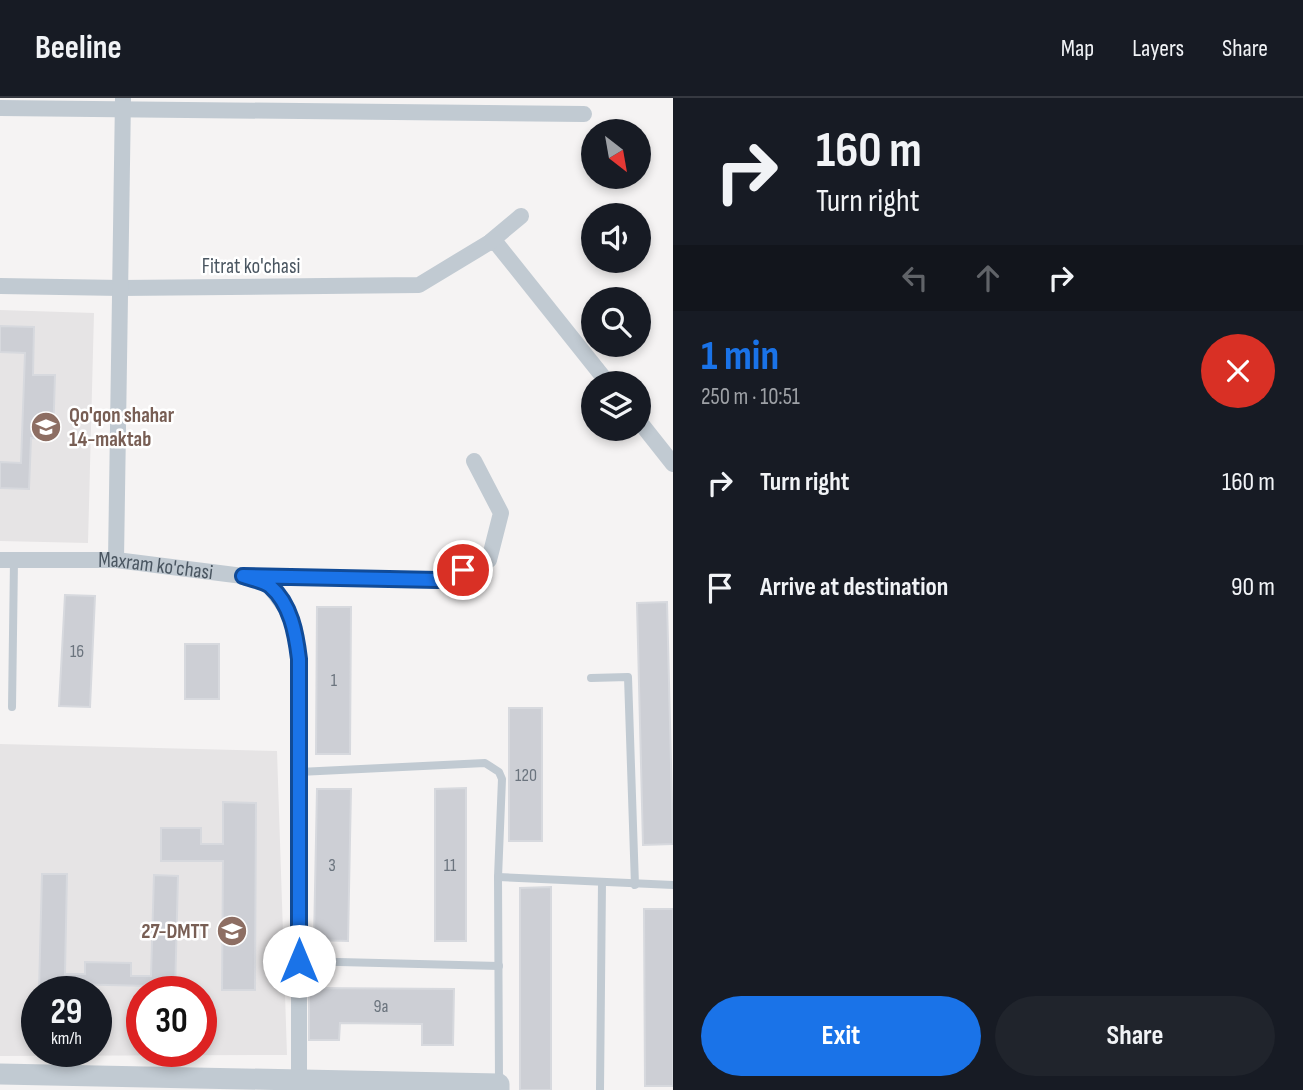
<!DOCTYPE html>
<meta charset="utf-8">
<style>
:root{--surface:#171b24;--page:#20242c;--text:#f1f3f6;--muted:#9ea1a6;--line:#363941;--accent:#1a73e8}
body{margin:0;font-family:"Sofia Sans Condensed",sans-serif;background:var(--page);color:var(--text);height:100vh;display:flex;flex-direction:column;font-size:26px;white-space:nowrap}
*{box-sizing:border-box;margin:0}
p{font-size:23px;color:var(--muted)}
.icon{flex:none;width:38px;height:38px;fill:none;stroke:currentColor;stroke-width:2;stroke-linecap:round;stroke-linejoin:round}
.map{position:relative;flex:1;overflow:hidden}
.side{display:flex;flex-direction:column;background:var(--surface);width:630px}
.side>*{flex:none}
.banner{background:#171b24;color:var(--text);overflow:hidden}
.needle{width:46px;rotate:149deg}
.controls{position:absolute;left:581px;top:21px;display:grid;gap:14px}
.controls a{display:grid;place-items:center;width:70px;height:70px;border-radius:50%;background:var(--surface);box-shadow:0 4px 10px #0003;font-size:35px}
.speed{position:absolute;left:21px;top:878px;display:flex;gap:14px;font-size:35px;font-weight:700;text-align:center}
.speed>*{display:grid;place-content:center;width:91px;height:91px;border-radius:50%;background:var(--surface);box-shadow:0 4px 10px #0003;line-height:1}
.speed small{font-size:18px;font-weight:400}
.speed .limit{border:10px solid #d22;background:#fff;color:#111}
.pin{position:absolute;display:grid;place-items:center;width:60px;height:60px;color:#fff;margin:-30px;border:4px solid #fff;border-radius:50%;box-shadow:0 2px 7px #0007}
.me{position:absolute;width:77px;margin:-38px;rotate:0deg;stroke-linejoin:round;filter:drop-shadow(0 0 5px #0008)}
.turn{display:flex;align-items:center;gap:24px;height:147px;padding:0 28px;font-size:32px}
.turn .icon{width:91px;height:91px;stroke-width:2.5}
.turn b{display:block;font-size:49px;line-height:60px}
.lanes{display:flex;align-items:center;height:66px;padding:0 28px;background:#0003;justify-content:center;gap:35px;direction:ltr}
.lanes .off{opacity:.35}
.round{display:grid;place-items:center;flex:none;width:74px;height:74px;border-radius:37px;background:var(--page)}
.overview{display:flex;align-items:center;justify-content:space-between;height:119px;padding:0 28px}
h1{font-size:42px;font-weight:700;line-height:52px;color:var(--accent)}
.primary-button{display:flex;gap:14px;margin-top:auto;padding:14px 28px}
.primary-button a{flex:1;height:80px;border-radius:42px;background:var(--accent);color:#fff;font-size:28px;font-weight:700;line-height:80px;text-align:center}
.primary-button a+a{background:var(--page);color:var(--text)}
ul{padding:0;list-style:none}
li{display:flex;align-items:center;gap:21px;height:105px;padding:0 28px}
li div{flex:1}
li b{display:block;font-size:26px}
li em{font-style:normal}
header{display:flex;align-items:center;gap:42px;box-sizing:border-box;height:98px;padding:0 35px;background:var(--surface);border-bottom:2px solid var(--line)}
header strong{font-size:33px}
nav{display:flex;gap:38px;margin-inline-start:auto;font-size:24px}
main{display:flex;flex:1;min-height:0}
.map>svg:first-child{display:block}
.education{fill:#e6e4e5;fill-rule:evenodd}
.building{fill:#cdcfd5;stroke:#d7d9de;stroke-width:2}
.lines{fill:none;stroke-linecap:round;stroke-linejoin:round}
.service{stroke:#c1cad2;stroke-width:8}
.minor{stroke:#c1cad2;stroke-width:16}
.tertiary{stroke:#c1cad2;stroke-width:21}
.route-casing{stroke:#114b97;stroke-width:18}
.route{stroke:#1a73e8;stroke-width:12}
.labels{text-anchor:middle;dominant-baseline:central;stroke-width:5;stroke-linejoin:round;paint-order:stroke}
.number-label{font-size:18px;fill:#6b747e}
.street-label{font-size:21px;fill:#4a5661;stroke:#fff}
.education-label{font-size:21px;font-weight:bold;fill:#785e54;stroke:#fff;text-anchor:start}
</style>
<header>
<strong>Beeline</strong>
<nav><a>Map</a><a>Layers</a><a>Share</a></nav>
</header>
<main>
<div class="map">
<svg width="673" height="992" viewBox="0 0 673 992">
<rect width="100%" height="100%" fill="#f5f3f3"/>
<g class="education">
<path d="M0,212l94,3 -6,230 -88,-2z"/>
<path d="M0,646l277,7 10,304 -287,1zM37,894h59v60h-59zM142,894h59v60h-59z"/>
</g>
<g class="building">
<path d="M0,228l34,1 -1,48h22l-2,64 -22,-1 -2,51 -29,-1v-26l21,1 4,-110 -25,-1z"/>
<path d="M65,497l30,1 -5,111 -31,-1z"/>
<path d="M667,504l6,242 -30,1 -6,-242z"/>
<path d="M317,509h34l-1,147h-34z"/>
<rect x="185" y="546" width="34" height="55"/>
<rect x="509" y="610" width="33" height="133"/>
<path d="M466,690v153h-31v-152z"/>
<path d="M317,691h34l-3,152 -34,-1z"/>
<path d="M223,704l33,1 -1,187h-33l1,-129h-62v-33h40v16h22z"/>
<path d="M42,776h25l-2,100h20v-12l46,1v13h20l3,-101 24,1 -3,116h-23v-6l-87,-2v8h-26z"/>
<path d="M551,789v203h-31v-202z"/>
<path d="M644,811h29v177h-28z"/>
<path d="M309,890l145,1 -1,56h-31v-21l-82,-1 -1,17h-30z"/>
</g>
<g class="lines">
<g class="service">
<path d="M591,580l37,-1 7,208"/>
<path d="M12,609l2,-147"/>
<path d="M299,674l186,-9 14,9 3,7 -4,98 1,204"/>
<path d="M498,779l175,8"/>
<path d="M299,863l200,5"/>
<path d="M600,992l2,-208"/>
</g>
<g class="minor">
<path d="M0,10l584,6"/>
<path d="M490,144l7,2 111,139"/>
<path d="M0,188l121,2 298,-3 71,-43 31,-26"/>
<path d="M639,323l34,43"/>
<path id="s1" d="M0,462h116l127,16 26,9 16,22 10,22 4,30v420"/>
<path d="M116,462l7,-462"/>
<path d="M256,478l182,4 51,-20 12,-47 -27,-52"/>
</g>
<path class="tertiary" d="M0,976l499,10v6"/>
</g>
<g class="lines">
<g class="route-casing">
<path id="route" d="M299,863v-302c-3,-25 -8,-55 -29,-73 -6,-5 -19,-7 -27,-10l195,4 25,-10"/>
</g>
<use href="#route" class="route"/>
</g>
<defs>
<g id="school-disc" transform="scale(1.575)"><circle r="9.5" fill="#8d6e63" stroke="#fff"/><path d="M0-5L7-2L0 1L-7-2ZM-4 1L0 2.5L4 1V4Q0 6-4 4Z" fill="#fff"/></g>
</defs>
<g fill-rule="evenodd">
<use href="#school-disc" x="46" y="329"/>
<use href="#school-disc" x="232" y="833"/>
</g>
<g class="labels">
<g class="number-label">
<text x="77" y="553">16</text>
<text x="334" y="582">1</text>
<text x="526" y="677">120</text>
<text x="332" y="767">3</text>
<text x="450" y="767">11</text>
<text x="381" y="908">9a</text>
</g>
<g class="street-label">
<text x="251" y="168">Fitrat ko'chasi</text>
<text stroke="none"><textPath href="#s1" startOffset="156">Maxram ko'chasi</textPath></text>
</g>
<g class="education-label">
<text x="69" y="317">Qo'qon shahar<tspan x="69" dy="24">14-maktab</tspan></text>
<text x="209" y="833" text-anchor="end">27-DMTT</text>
</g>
</g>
</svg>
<div class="controls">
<a><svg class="needle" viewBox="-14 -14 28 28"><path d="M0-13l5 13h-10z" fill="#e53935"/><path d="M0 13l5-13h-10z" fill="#9ea1a6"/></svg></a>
<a><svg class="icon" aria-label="sound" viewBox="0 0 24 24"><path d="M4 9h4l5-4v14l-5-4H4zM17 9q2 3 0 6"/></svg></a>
<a><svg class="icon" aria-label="search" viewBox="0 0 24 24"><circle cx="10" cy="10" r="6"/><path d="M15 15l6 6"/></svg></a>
<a><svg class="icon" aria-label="layers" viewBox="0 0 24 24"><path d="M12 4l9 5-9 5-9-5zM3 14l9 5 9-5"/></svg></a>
</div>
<div class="speed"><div>29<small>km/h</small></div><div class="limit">30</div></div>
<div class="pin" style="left:463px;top:472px;background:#d93025"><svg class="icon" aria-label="arrive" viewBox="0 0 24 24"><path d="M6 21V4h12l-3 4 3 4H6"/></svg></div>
<svg class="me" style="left:299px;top:863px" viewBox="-20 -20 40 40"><circle r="19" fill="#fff"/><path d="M0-13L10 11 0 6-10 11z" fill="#1a73e8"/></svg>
</div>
<section class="side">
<div class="banner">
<div class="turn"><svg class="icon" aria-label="right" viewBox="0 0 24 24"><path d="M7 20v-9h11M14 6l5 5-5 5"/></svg><div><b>160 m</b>Turn right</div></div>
<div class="lanes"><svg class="icon off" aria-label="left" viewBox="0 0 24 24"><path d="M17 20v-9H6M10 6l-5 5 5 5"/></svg><svg class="icon off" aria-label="ahead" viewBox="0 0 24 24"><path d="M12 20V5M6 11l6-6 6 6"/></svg><svg class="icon" aria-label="right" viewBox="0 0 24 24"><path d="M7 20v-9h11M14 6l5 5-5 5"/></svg></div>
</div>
<div class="overview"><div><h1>1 min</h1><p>250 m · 10:51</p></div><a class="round" style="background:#d93025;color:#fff"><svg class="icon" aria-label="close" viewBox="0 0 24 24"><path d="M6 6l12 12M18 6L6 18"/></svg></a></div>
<ul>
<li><svg class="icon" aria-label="right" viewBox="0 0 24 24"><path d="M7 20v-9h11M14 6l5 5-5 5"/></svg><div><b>Turn right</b></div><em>160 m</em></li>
<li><svg class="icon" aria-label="arrive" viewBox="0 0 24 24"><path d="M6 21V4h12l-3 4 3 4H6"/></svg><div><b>Arrive at destination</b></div><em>90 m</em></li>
</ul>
<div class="primary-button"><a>Exit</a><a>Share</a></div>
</section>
</main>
